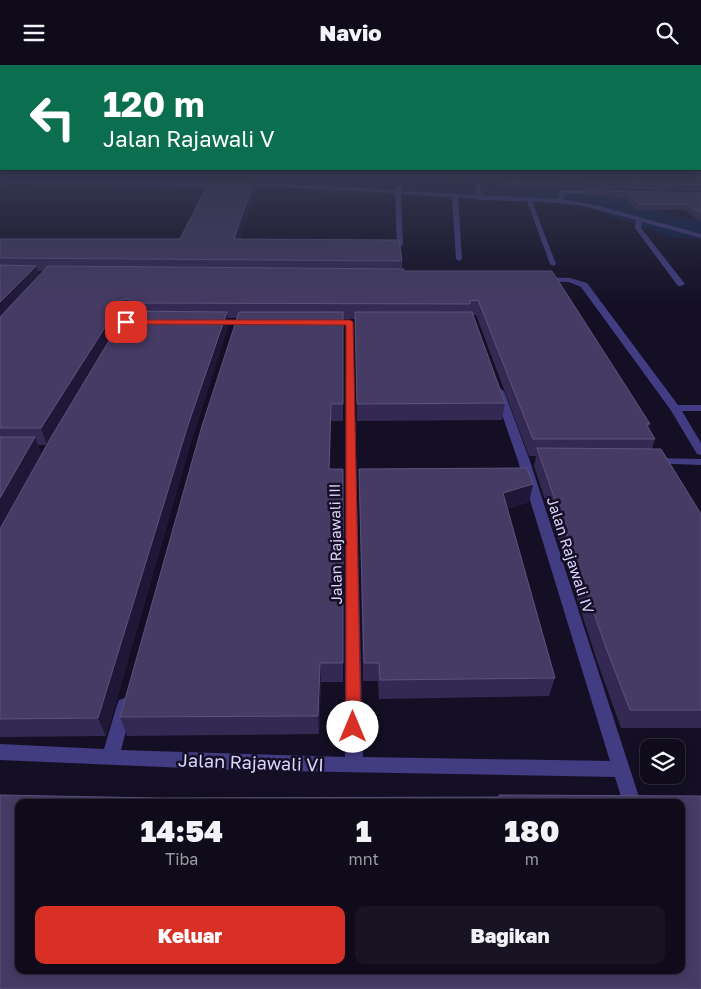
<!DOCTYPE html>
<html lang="id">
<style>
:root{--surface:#0f0b1b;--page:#181424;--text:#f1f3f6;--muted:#9b9ba3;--line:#2f2b3a;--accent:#d93025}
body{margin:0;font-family:"Golos Text",sans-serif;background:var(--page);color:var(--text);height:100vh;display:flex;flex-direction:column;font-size:19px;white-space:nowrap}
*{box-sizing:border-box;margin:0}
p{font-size:16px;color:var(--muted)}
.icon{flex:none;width:28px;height:28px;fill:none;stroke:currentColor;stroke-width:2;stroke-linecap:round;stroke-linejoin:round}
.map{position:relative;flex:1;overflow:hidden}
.side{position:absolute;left:15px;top:734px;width:670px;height:175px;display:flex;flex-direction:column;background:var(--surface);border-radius:10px;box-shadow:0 2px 12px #0003,0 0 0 1px var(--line)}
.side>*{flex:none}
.hud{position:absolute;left:0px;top:0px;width:701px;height:105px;box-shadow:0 2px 12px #0003,0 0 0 1px var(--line);background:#0b6e4f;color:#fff;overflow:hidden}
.tools{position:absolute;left:640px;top:674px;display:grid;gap:10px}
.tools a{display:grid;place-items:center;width:45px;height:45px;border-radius:10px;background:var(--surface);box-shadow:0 2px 12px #0003,0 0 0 1px var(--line);font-size:25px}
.pin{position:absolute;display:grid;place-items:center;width:42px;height:42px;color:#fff;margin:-21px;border-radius:10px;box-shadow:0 2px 8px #0006}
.me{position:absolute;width:55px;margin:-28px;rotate:0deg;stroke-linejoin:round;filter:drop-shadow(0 0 4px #0008)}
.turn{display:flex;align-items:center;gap:18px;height:105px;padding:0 20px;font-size:22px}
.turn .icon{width:65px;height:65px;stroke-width:2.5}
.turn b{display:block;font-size:35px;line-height:42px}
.eta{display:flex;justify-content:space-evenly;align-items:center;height:85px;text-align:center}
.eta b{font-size:30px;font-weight:800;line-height:35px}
.primary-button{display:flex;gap:10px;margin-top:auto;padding:10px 20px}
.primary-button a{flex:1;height:58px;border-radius:10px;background:var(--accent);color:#fff;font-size:20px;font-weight:800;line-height:58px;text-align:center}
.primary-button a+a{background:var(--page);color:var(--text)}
header{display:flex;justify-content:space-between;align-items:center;height:65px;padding:0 20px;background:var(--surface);font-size:22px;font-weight:800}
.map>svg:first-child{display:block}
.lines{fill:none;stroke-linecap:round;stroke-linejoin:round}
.river{fill:#0b1c41;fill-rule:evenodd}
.minor{fill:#423c82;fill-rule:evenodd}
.wall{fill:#332952;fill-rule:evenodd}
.shaded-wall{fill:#1f1738}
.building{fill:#453b64;stroke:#5c537c;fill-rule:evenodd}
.route{fill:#d93025;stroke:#8d1f18}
.labels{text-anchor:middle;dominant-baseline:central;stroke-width:5;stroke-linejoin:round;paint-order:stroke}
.street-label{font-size:15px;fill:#dbd4fe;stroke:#140f24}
.near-street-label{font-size:18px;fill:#dbd4fe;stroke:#140f24}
</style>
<header><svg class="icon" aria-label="menu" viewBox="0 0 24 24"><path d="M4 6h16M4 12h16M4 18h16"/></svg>Navio<svg class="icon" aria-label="search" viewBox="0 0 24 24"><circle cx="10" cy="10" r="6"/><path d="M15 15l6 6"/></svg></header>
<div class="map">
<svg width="701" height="924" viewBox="0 0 701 924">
<rect width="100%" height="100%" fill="#140f24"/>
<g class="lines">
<path class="river" d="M0,111h351l206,9 65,13 58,20 21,1v20l-25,-1 -12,-3 -61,-22 -46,-10 -240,-11 -317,-8z"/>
<g class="minor">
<path d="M400,111h4l-3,15 76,4 -3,-19h4l4,19 77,4 -1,-7 3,-2h40l2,3 -39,1 1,6 34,6 102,28v4l-59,-16 -1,6 44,56 -4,2h-3l-43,-58 1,-8 -56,-15 -48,-4 24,63 -3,2 -3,-2 -23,-63 -47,-1 -22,-3 4,62 -3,2 -3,-2 -4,-62 -51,-3 2,51 -3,2 -3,-2 -2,-52 -104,-5 -291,-5v-4l291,5 105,6z"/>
<path d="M537,212l33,1 17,5 91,122h23v6h-19l19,32v12l-4,-1 -27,-45 -89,-122 -12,-5 -29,-1h-3z"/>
<path d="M208,255h43l4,2 -4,2h-43z"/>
<path d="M346,255l7,2 10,435 247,4 -92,-300 -24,-70 5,-3 5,3 26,70 111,342h-18l-8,-26 -382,-7 -233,-10v-16l104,5 13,-44 2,-5 6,-2 6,2 2,5 -12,45 224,7z"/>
<path d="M651,393l50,1v6l-54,-2 -2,-2z"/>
</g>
</g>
<g class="wall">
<path d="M216,111h44l-1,6h-4l1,7 -16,50 162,22v8l2,2h148l98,153 -2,4 7,11 -3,10 49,65v214h-80l-23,-64 -64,-198 2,-10h-7l-53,-141h-3l32,88 -3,17 -145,1 -2,-102h-12v102h-12l-1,48h13v213h-22l-2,52 -192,2 -7,-19 117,-399h-10l1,9 -37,115 -85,294 -106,1v-498h180l36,-61zM37,206h6l-4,5zM38,380h8l-5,9z"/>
<path d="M494,111h195l2,2 2,-1 -2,-1h10v15l-135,-3 -63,2z"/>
<path d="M586,125l115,3v29l-16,-12h-48l-15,-13 -38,-1z"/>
<path d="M359,404l174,15 -4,18 -22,7 48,169 -6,18 -170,3 -1,-18h-15z"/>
</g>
<g class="shaded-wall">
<path d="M255,113l1,11 -20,63 -2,-13z"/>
<path d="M36,201l4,14 -40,42v-20z"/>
<path d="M123,234l3,14 -79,132 -6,-17z"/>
<path d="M227,247l1,15 -37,115 -85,294 -8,-18 90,-293z"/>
<path d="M331,339v17l-1,66 -1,-18z"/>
<path d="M35,372l7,18 -42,76v-33z"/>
<path d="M533,419l-4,18 -29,9 3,-18z"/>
<path d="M320,598l1,19 -2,52 -1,-18z"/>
</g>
<g class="building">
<path d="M498,111h191l2,2 5,-2h5v9l-134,-3 -63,2z"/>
<path d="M211,113h44l-21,61 165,1 3,21 -402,-3v-19h180z"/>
<path d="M586,125l115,3v21l-14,-10h-48l-16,-13z"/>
<path d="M0,200l36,1 -36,36z"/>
<path d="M48,201l356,3v2h148l77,120 21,33h-4l9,15h-122l-55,-139 -8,1v3l-339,-1 -1,-4h-7l-82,129h-41v-111z"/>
<path d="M127,246l100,1 -39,113 -90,293 -98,1v-190l53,-95z"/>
<path d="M239,247h104v92h-12l-2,65h14v194h-23l-2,53 -198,1 82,-291z"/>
<path d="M355,247h117l33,91 -148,1z"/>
<path d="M0,372h35l-35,61z"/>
<path d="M537,383l124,1 40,65v196h-71l-25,-65z"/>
<path d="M527,403l6,16 -30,9 52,185 -175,2 -1,-17h-15l-5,-194z"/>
<path d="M0,730l159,3 340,-1v-2l202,1v193h-701zM19,738h662v167h-662z"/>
</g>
<linearGradient id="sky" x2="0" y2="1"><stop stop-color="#0b0814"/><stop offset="0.46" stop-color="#343750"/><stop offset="1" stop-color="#343750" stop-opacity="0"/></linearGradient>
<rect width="701" height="240" fill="url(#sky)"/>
<path class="route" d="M124,255h226l3,2 8,405 -2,4 -6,2 -5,-2 -2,-4v-402l-220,-1 -2,-1z"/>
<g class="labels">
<g class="street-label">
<text transform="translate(335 479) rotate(-91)">Jalan Rajawali III</text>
<text transform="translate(571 490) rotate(72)">Jalan Rajawali IV</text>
</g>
<g class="near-street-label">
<text transform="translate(251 697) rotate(2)">Jalan Rajawali VI</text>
</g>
</g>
</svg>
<div class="tools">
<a><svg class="icon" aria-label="layers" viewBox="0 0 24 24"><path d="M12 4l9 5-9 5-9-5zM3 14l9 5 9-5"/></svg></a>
</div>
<div class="pin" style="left:126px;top:257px;background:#d93025"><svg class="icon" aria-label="arrive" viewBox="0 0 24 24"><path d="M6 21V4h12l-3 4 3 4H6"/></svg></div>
<svg class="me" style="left:353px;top:662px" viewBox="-20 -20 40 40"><circle r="19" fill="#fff"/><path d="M0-13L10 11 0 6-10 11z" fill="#d93025"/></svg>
<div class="hud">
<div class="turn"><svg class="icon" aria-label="left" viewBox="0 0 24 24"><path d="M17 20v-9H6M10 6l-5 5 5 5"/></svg><div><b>120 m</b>Jalan Rajawali V</div></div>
</div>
<section class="side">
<div class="eta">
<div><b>14:54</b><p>Tiba</p></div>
<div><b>1</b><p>mnt</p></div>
<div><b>180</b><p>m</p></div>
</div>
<div class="primary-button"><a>Keluar</a><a>Bagikan</a></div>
</section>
</div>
